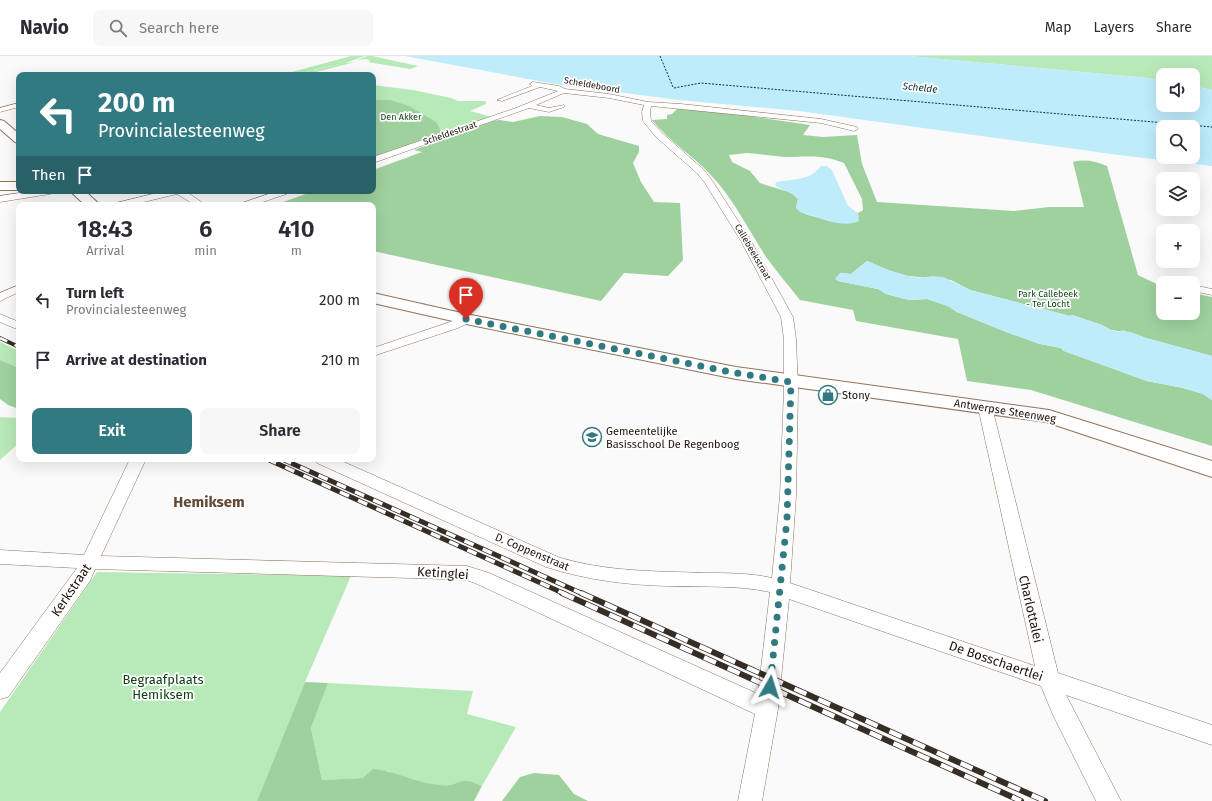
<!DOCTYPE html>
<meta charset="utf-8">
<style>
:root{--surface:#fff;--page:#f7f7f7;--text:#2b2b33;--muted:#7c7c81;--line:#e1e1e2;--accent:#327a82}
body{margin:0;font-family:"Fira Sans",sans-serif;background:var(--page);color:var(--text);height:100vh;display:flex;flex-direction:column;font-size:15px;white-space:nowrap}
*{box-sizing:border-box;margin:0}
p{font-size:13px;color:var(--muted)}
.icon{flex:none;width:22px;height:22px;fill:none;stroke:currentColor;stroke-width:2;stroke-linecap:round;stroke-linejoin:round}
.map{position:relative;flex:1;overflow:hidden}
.side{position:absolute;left:16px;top:146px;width:360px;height:260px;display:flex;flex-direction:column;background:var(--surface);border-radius:8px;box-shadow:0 4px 16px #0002}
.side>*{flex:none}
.hud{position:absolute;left:16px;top:16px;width:360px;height:122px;border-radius:8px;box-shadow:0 4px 16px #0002;background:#327a82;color:#fff;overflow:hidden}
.tools{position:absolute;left:1156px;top:12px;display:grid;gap:8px}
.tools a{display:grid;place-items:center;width:44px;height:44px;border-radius:8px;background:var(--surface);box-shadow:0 4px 16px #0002;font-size:20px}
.pin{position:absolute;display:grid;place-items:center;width:34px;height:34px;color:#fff;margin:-41px -17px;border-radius:50% 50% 50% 0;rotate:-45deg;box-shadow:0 0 4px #0007}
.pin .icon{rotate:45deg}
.me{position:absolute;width:44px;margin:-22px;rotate:6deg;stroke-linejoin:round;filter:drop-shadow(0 0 3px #0008)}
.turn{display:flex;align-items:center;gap:14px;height:84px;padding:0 16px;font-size:18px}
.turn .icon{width:52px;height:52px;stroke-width:2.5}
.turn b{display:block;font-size:28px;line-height:34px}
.then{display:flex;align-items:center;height:38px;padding:0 16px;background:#0003;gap:8px;font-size:15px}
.eta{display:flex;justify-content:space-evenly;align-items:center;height:68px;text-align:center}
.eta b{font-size:24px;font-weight:600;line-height:28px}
.button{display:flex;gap:8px;margin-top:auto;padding:8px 16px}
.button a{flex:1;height:46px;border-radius:8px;background:var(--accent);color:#fff;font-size:16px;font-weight:600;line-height:46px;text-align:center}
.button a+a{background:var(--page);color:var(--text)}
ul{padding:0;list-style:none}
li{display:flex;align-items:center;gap:12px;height:60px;padding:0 16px}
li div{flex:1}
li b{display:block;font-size:15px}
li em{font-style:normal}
header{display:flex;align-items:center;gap:24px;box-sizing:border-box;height:56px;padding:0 20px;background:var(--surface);border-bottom:1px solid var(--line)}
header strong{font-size:19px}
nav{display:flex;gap:22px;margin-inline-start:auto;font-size:14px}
.search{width:280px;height:36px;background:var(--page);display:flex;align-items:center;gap:10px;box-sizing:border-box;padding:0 14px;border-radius:8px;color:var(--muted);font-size:15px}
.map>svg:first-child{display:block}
.green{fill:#b8e9b8}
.forest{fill:#9fd19f;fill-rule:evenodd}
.water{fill:#beecfb;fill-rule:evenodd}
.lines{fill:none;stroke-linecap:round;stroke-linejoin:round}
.ferry{stroke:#0a323c;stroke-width:1;stroke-dasharray:2 1.5;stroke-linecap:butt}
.street-casing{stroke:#8f745e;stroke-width:1}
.secondary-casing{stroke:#8f745e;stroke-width:2}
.street{fill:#fff;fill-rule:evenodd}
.secondary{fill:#fff;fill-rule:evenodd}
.rail-far2-casing{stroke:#362d25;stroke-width:4}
.rail-far1-casing{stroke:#362d25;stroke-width:5}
.rail-casing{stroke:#362d25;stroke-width:6}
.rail-far2{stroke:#fff;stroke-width:2.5;stroke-dasharray:8;stroke-linecap:butt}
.rail-far1{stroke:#fff;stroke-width:3.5;stroke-dasharray:10;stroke-linecap:butt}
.rail{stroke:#fff;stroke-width:4.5;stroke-dasharray:13;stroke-linecap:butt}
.route{stroke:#327a82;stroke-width:7;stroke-dasharray:0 12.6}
.labels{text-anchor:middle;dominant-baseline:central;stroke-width:3.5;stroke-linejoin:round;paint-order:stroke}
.far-street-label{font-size:9px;fill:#1e130b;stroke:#fff}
.far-park-label{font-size:9px;fill:#0d4213;stroke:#fff}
.far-water-label{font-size:10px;font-style:italic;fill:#0a323c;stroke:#fff}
.poi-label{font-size:11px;fill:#1e130b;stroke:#fff;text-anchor:start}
.street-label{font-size:11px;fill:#1e130b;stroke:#fff}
.near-street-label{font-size:13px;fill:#1e130b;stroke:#fff}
.near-park-label{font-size:13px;fill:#0d4213;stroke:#fff}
.district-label{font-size:15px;font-weight:bold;fill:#634935;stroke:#fff}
</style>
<header>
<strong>Navio</strong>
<div class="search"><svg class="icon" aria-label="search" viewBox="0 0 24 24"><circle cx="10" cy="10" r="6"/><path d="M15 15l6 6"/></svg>Search here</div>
<nav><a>Map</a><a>Layers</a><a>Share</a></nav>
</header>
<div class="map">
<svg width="1212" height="745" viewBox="0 0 1212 745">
<rect width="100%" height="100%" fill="#fafafa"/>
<g class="green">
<path d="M351,0h14l-20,7 10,-1 -35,9 -5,-1 30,-7 -32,7 6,1 -7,3 6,1h-18l12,-5 -15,5h-16z"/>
<path d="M368,0h4l46,10 -8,3 -43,-7 4,-1 -5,-2 -10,1z"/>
<path d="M908,0h304v34l-19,-4v-11h-30v6l-15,-3z"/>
<path d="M373,29l40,5 38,8 7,3h28v3l-16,7 22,6 -119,40z"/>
<path d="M0,286l19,9v17l-19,-8z"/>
<path d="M0,361l19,1v25l-19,17z"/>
<path d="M97,516l254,4 -46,106 -48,119h-257v-89z"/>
<path d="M328,627l145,8 -6,23 49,13 -34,59 -15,-5 -17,4h-19l-22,-6 -21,-8 -25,7 -41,2 -11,-52z"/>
</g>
<g class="forest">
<path d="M373,44h17l19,6 27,16 6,11 -69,24z"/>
<path d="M680,50l130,19 -7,10 20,2 34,-2 5,29 15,38 137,9 35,-4h35l-11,-45c12,-3 22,-1 34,4l31,109 25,12v26h30v-20l19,4v59l-66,-18 -13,-5 -22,-3 -9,-5 -30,-10 -2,1 -100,-26 -19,-10 -43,-4 -20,-6 -21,-9 -16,13 -11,-1 -2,8 40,8 8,5 23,6 18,-1 21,7 9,6 49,20 34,12 21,4 3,3 83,30 36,7 20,6 9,6v46l-181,-56 -64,-9 -9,-42 -102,-18 -3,-11 -53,-10c-11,-14 -23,-28 -34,-43 -16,-25 -29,-51 -48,-74 -19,-24 -47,-39 -66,-63l15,-1v-4l5,-1zM747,97c13,1 26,3 38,4 23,0 36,-3 59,6l18,36 1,11 -5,3v8c-17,-2 -49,0 -62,-13l2,-9 -6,-6 -32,-10 -10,-12 -18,-9 -3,-7z"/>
<path d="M540,60l22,1 25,7 11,10 41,12v6l-6,11 8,19 13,20 26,1 3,57 -15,16 -44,-3 -23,28 -228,-50v-46h-98l39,-14h59v-21l49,-18 -8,-2 79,-29 6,-1 14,2z"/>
<path d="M0,304l19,8v41l-11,-4 -8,-6z"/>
<path d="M305,626l23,1 -17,45 11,52 41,-2 10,-9c26,2 49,18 76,16 6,0 12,-5 18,-4 5,0 11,4 15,5l-8,15h-217z"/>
<path d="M534,717l25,2 15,19 14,7h-86l18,-24z"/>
</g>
<g class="water">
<path d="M405,0h503l240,22 15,3v24h30v-19l19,4v76l-93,-11 -320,-44 -120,-11 -124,-16zM1163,71h30v30h-30z"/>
<path d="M821,110h6l5,4 16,36 10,7 1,8c-18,8 -41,-4 -59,-9l-4,-4 2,-9c-7,-8 -16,-8 -23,-14l1,-3c17,-3 34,-1 45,-16z"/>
<path d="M867,205l21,9 20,6 12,2 12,-2 11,1 27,13 100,26 2,-1 30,10 9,5 9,2 2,-2 11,3 13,5 66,18v44l-9,-6 -19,-6 -37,-7 -83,-30 -3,-3 -21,-4 -34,-12 -49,-20 -9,-6 -21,-7 -18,1 -23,-6 -8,-5 -40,-8 -3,-2 5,-6 11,1z"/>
</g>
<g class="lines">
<g class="ferry">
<path d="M660,0l13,31"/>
<path d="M674,32l27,-5 511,44"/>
</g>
<g class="street-casing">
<g id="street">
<path d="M533,26l26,4 6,3 44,5 39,8 33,2 140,15 36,8 1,2 -4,2 -33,-8 -170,-17 -1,6 1,9 11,12 42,37 9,12 38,59 42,76 3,22 2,50 -2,107 -6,87 245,83 -57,-259 2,-3 5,-1 5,1 2,3 66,266 154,52v20l-146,-50 55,106h-25l-43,-86 -12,-29 -252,-87 -11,110 -16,92h-24l17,-87 -280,-131 -9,-3 -21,-1 -350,-10 -5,12 -82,116 -8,2v-26l77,-105 -77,-4v-14l84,5 46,-96h16l-45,97 366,10 22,7 269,121 12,-102c-32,-7 -67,-5 -101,-6 -43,-1 -82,-6 -123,-19l-229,-104 -2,-4h22l221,98c48,15 97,14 147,16 22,0 45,0 67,5l8,-82 4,-107v-50l-3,-22 -40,-76 -36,-58 -7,-9 -42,-37 -13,-16 -1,-9 2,-7 -35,-7 -45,-5 -28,12 13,3 15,-3v2l-15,5 -20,-4 -156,55v-6l143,-49 42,-17 -18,-4 -38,14 -5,-1 35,-14 -2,-2z"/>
<path d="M19,47v4l-19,5v-4z"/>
<path d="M33,135h22l-5,3 -50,8v-6z"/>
<path d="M165,135h20l21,14h-11l-18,-11 -46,11h-17l2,-2z"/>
<path d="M277,135h14l-2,2 -35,12h-14l2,-2z"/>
<path d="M19,229v7l-19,9v-8z"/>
<path d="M1193,229l19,4v6l-19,-4z"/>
<path d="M0,258l19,8v8l-19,-8z"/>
<path d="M466,259l4,1 2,3 -2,3 -12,6 -85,28v-8l77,-26z"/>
</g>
</g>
<g class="secondary-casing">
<g id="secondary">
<path d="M0,64l4,1 15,13v9l-4,-1 -15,-13z"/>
<rect x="0" y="126" width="19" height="8"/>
<path d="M70,135h15l15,14h-15z"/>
<path d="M373,237l93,21 270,53 313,43 163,51v16l-166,-55 -310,-43 -270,-55 -93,-21z"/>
</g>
</g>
<use href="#street" class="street"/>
<use href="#secondary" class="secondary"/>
<g class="rail-far2-casing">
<path id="rail-far2" d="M0,282l19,9"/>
</g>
<g class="rail-far1-casing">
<g id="rail-far1">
<path d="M267,403l298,135"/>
<path d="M282,403l301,135"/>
</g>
</g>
<g class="rail-casing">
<g id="rail">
<path d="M562,537l459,208"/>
<path d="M581,537l464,208"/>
</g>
</g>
<use href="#rail-far2" class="rail-far2"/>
<use href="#rail-far1" class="rail-far1"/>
<use href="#rail" class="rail"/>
</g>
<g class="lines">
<path class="route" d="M466,263l270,54 55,9 -4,137 -17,168"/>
</g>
<defs>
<g id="shop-ring" transform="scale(1)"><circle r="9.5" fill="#fff" stroke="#327a82" stroke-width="1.5"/><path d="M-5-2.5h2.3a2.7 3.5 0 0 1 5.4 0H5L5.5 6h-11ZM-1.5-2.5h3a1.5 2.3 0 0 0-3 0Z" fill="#327a82"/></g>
<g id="school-ring" transform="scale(1)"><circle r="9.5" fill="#fff" stroke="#327a82" stroke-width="1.5"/><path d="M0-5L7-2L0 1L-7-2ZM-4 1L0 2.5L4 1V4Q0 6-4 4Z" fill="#327a82"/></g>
</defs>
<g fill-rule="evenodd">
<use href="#shop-ring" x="828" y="339"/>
<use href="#school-ring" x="592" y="381"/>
</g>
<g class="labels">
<g class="far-street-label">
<text transform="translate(592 29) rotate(10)">Scheldeboord</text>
<text transform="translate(450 77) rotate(-19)">Scheldestraat</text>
<text transform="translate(753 196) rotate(60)">Callebeekstraat</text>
</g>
<g class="far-park-label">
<text x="401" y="61">Den Akker</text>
<text x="1048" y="238">Park Callebeek<tspan x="1048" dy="10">- Ter Locht</tspan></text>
</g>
<g class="far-water-label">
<text transform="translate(920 32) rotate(6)">Schelde</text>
</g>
<g class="poi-label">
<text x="842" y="339">Stony</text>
<text x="606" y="375">Gemeentelijke<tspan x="606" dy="13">Basisschool De Regenboog</tspan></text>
</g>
<g class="street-label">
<text transform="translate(1005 355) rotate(9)">Antwerpse Steenweg</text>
<text transform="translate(532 496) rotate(23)">D. Coppenstraat</text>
</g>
<g class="near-street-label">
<text transform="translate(443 517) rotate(4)">Ketinglei</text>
<text transform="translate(71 534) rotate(-56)">Kerkstraat</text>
<text transform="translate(1031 553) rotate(77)">Charlottalei</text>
<text transform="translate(996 605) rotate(19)">De Bosschaertlei</text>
</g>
<g class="near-park-label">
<text x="163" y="623">Begraafplaats<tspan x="163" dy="15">Hemiksem</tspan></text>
</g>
<g class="district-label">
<text x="209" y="446">Hemiksem</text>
</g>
</g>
</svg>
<div class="tools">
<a><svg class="icon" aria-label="sound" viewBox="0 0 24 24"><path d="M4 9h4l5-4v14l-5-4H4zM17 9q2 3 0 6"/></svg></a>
<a><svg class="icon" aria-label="search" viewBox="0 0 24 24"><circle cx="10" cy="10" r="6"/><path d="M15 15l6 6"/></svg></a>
<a><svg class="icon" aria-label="layers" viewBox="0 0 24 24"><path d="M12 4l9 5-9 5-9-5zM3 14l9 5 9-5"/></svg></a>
<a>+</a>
<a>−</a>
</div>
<div class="pin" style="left:466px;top:263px;background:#d93025"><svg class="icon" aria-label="arrive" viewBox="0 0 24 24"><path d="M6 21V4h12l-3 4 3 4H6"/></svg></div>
<svg class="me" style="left:770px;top:631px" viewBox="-20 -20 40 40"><path d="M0-17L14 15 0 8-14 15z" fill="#327a82" stroke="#fff" stroke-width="4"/></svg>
<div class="hud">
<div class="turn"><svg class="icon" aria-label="left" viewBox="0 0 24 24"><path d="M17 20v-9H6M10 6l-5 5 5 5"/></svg><div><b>200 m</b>Provincialesteenweg</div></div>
<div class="then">Then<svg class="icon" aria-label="arrive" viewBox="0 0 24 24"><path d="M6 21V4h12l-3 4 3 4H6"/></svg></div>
</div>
<section class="side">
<div class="eta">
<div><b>18:43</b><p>Arrival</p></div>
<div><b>6</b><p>min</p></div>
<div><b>410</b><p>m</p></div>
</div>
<ul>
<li><svg class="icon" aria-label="left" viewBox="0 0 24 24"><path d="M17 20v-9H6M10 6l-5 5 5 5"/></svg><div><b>Turn left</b><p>Provincialesteenweg</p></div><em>200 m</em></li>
<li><svg class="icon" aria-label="arrive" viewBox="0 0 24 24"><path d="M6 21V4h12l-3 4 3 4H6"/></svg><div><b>Arrive at destination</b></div><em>210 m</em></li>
</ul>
<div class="button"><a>Exit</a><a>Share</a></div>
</section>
</div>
